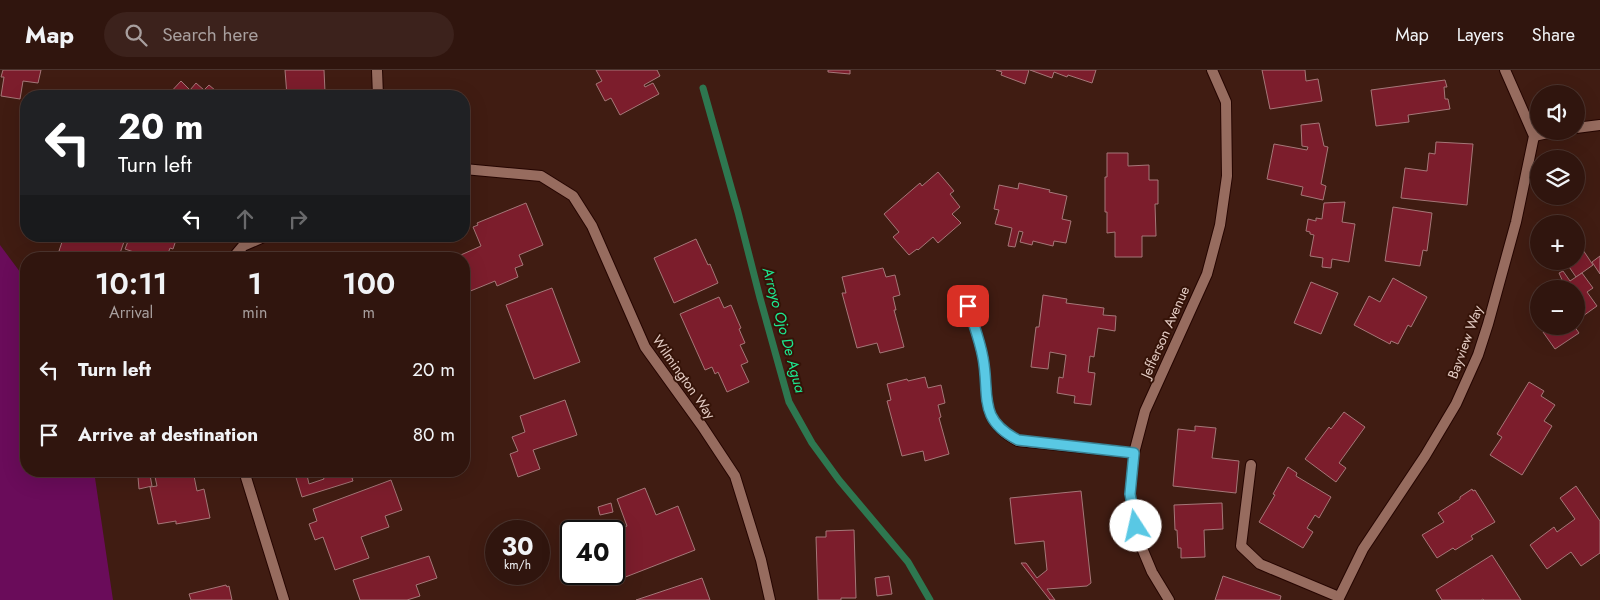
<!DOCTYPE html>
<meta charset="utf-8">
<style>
:root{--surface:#30150e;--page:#3c221c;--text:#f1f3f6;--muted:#a89f9e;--line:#4b342e}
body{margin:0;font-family:Jost,sans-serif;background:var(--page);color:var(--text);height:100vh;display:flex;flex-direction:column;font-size:19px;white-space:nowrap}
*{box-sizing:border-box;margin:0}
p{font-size:16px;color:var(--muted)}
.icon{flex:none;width:28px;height:28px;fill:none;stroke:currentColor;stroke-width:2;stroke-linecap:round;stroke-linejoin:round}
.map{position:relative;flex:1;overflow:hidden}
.sheet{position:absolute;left:20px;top:182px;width:450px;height:225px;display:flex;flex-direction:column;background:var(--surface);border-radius:20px;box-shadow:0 5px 20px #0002,0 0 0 1px var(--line)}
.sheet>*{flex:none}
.guide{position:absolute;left:20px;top:20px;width:450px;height:152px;border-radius:20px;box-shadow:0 5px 20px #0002,0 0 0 1px var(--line);background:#202124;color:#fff;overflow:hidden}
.fabs{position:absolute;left:1530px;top:15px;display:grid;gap:10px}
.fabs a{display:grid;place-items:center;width:55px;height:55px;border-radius:50%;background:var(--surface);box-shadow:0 5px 20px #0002,0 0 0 1px var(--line);font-size:25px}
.speed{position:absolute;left:485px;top:450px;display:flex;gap:10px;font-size:25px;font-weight:700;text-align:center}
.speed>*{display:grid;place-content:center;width:65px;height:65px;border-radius:50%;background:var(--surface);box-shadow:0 5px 20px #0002,0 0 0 1px var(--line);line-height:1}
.speed small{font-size:12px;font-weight:400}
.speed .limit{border:2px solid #111;border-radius:8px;background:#fff;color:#111}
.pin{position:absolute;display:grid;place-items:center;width:42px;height:42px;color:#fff;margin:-21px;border-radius:10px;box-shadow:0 2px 8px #0006}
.me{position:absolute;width:55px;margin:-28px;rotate:350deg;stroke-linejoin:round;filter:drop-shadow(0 0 4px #0008)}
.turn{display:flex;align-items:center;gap:18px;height:105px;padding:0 15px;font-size:22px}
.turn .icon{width:65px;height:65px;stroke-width:2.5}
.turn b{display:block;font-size:35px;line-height:42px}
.lanes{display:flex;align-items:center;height:48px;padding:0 15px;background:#0003;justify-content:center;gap:25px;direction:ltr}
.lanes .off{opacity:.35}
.eta{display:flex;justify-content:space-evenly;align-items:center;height:85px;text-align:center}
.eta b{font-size:30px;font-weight:600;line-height:35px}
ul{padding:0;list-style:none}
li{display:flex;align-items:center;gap:15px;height:65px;padding:0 15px}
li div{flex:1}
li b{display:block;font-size:19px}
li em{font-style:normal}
header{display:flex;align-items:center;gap:30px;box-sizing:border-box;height:70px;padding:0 25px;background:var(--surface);border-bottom:1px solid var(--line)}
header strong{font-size:24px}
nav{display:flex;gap:28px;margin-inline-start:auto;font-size:18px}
.search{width:350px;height:45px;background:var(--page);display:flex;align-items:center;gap:12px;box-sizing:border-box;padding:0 18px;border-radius:28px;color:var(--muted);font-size:19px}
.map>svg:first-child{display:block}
.green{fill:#6a0c5a}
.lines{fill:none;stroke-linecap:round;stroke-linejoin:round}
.stream{stroke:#2e7750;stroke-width:7}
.building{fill:#7c1d2c;stroke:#a57778}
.service-casing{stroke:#250500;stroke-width:12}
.minor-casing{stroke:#250500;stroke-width:12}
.tertiary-casing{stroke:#250500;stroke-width:12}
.service{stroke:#976c5f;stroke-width:10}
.minor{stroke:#976c5f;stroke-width:10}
.tertiary{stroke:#976c5f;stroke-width:10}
.route-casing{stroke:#3a8294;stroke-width:12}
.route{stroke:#59c8e4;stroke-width:9}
.labels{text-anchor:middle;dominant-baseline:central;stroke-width:4;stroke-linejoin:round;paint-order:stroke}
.street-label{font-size:14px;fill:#e4ccc4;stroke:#351308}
.water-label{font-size:15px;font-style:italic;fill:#1ce890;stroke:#351308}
</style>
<header>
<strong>Map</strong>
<div class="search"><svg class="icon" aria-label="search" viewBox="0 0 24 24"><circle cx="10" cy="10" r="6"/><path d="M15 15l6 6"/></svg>Search here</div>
<nav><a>Map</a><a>Layers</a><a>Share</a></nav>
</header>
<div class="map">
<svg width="1600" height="530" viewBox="0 0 1600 530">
<rect width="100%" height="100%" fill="#401c12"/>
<path class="green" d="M0,175l26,35v191h68l19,129h-113z"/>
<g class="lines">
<path class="stream" d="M703,18l35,124 22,86 29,104 23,41 27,37 69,82 22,38"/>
</g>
<g class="building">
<path d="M3,0h38l-3,13 -15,-2 -3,18 -19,-3 3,-19h-3z"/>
<path d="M285,0h39l1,22h-4l1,4h-35z"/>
<path d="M596,0h61l3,6 -16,9 1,2 8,-4 6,11 -39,21 -9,-17 -6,3 -9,-17 6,-3z"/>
<path d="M828,0h22v4l-22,-2z"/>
<path d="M996,0h33l-4,14 -24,-9 1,-3z"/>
<path d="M1030,0h66l-4,13 -24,-8 -1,2 -13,-5 -2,6z"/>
<path d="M1262,0h43l1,11 12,-2 4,22 -52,8z"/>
<path d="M1445,10l2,7h-3l1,12h3l2,10 -42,6 1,7 -33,4 -5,-36z"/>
<path d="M181,11l9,9 6,-7 8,7 5,-5 13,11h-55z"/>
<path d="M1319,53l5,23 4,1 -7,37 5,2 -3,14 -22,-5 2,-8 -36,-8 7,-35 33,6 1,-3 -6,-1 -1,-21z"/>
<path d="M1436,72l37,2 -6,61 -66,-7 4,-30 22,3 2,-18 6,1z"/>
<path d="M1107,83h21v13l21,-1v15h9v24h-3l1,32h-14v21h-27v-25l-8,1v-21h-2v-35h2z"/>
<path d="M938,102l16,19 -4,3 10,13 -8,7 9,9 -23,20 -5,-6 -15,13 -1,-1 -8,6 -16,-18 6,-5 -15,-18 36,-31 2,3z"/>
<path d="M1019,113l31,7 -1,2 18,4 -5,23 9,2 -5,22 -12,-2 -1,5 -20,-5 -1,4 -12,-3 3,-10 -4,-1 -4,16 -7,-1 4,-18 -17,-4 4,-14 -5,-1 5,-24 19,4z"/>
<path d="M1345,132l-3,20 13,2 -6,38 -17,-3 -1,9 -9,-1 1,-9 -13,-2 4,-21 -4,-1v-2l-4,-1 2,-12 8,2v-3l6,1 2,-16z"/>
<path d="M526,133l17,42 -24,10 4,10 -8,3 3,9 -21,9 -2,-5 -27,11 -4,-10v-23l-10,-1 27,-12 -8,-19 5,-2 -1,-2z"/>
<path d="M1393,137l39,6 -5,38 -4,-1 -3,16 -35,-5z"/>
<path d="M64,166h62l-8,23h-55l1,-6 -5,-2z"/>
<path d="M130,166h44l3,1 -4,12 -3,-1 -4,11h-12l-29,-10z"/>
<path d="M696,169l12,26 2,-1 8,19 -44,20 -20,-45z"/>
<path d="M1579,174l14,21 -17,12 -11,-16h11v-15z"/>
<path d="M1600,186v18l-8,-12z"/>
<path d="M883,198l3,9 9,-2 5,20 -7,2 3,13h-2l10,37 -24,6 -3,-10 -20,5 -15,-55h4l-4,-16z"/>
<path d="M1563,201l7,10 12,-8 11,15 -6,4 10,14 -21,15v-32h-15l-2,-4 4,-3 -4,-9z"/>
<path d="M1393,208l34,19 -16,30 -3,-2 -10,19 -7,-3 -1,3 -36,-19 15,-29 11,6z"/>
<path d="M1311,212l27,11 -17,41 -27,-11z"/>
<path d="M552,218l28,74 -46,17 -28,-74z"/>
<path d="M1043,225l24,4 -1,4 38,5 -1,7 13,1 -1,15 -17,-3 -4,29 -4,-1 -2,16 7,1 -4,32 -17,-2 1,-7 -18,-3 2,-16 4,1 3,-23 -16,-3 -2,17 -17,-2 5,-40h3z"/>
<path d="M719,227l5,11 7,-3 10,23 -2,1 6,14 -5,2 8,17 -7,3 8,17 -22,10 -9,-20 -3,2 -3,-7 -7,3 -25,-56z"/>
<path d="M1551,256h23l5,7 -24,16 -12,-17z"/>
<path d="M925,307l3,11 13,-3 4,18 -7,2 3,12 -2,1 10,36 -24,7 -2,-10 -21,5 -15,-55 4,-1 -4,-16 20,-5 1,2z"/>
<path d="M1529,312l15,9 -3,5 14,9 -11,16 8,5 -30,49 -32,-20 12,-18 -5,-3z"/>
<path d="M565,330l12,35 -44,15 7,19 -22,8 -8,-23 8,-3 -6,-14 13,-5 -5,-16z"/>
<path d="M1344,342l21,15 -26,36 7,5 -10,14 -31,-23 24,-32 2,2z"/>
<path d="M1195,356l21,2 -4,30 27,3 -3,32 -63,-7 5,-57 17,2z"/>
<path d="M1288,397l9,6 -1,3 35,21 -12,21 -4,-3 -8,13 6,4 -10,16 -44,-26 16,-27 -2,-1z"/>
<path d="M160,401h33l4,20 7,-2 6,29 -34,6v-3l-18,3 -8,-37 7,-1 -3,-14z"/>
<path d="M294,401h12l3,13 15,-5 -3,-8h41l1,4 -11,3 1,3 -51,16z"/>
<path d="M150,405l2,11 -13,3 -1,-12z"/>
<path d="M391,410l11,30 -17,6 4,11 -28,10 8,21 -34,12 -12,-33 -8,3 -6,-16 8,-3 -4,-12z"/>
<path d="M1576,416l24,35v32l-19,13 -10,-14 -24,17 -17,-24 24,-18 3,5 18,-13 -15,-21z"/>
<path d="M645,418l11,27 22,-9 17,44 -85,33 -4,-9h8v-21l8,-3 -7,-18 12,-6 -10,-27z"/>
<path d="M1472,419l1,2 2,-1 20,32 -24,14 2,3 -18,11 -2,-2 -16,10 -15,-23 22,-13 -6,-9 22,-14v-2z"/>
<path d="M1081,421l10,92 -4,3 -40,3 8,11h-5l-29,-37h5l11,15 10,-8 -3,-29 -29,3 -5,-46z"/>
<path d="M611,433l2,9 -13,3 -2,-8z"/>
<path d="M1222,433l1,26 -19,1 1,27 -24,1v-10h-3l-1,-18h-2l-1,-25z"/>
<path d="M854,460l2,68h-15v2h-23l-2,-63h10v-6z"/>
<path d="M1492,485l29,45h-37l-1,-1 -2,1h-39l-6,-10z"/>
<path d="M429,486l8,22 -21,7 4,11 -13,4h-47l-7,-20z"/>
<path d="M889,506l3,18 -15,2 -2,-18z"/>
<path d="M1223,506l58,20 -1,4h-65z"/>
<path d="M702,508l8,22h-74z"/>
<path d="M226,515l1,2 2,-1 3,14h-41l-2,-6z"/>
</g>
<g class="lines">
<g class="service-casing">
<path id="service" d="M1251,395l-10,81 19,18 79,33"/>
</g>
<g class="minor-casing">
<g id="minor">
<path d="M377,0l1,26"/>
<path d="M1576,58l24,-3"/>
<path d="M1534,66l23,-5"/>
<path d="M464,99l77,7 32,20 19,30 53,121 57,79 33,50 26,84 9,40"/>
<path d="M232,189l11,-13 23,-10"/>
<path d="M968,236c5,17 12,35 15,52 7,37 -6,61 35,83l116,12"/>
<path d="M244,401l40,129"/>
<path d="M1338,530l25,-51 62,-93 31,-52 22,-49 10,-31 28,-102 18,-86 -29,-66"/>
</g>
</g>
<g class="tertiary-casing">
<path id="tertiary" d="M1169,530l-17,-28 -13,-31 -9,-46 4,-42 11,-42 62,-137 13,-49 7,-49 -1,-74 -14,-32"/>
</g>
<use href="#service" class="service"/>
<use href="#minor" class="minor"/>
<use href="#tertiary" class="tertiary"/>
</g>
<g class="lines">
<g class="route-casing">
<path id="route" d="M968,236c5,17 12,35 15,52 7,37 -6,61 35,82l116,13 -4,41 6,32"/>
</g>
<use href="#route" class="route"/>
</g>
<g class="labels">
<g class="street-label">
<text transform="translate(1165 262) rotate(-66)">Jefferson Avenue</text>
<text transform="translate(1465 272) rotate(-70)">Bayview Way</text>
<text transform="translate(684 307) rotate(55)">Wilmington Way</text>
</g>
<g class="water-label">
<text transform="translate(784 260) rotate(75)">Arroyo Ojo De Agua</text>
</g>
</g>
</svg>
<div class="fabs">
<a><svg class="icon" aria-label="sound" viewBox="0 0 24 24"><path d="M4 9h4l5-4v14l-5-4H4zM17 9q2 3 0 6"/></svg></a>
<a><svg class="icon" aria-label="layers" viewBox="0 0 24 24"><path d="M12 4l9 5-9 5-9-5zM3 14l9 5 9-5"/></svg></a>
<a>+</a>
<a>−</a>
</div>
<div class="speed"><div>30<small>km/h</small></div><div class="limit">40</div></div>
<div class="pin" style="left:968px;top:236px;background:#d93025"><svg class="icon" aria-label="arrive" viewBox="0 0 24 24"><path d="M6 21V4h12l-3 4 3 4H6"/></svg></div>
<svg class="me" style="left:1136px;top:456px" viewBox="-20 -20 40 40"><circle r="19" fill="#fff"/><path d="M0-13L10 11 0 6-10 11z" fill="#59c8e4"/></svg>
<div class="guide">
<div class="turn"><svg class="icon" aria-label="left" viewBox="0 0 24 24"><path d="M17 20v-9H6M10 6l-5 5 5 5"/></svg><div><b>20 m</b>Turn left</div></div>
<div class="lanes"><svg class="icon" aria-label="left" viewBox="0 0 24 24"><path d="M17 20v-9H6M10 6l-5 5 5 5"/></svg><svg class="icon off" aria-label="ahead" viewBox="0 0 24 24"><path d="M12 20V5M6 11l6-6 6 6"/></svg><svg class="icon off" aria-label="right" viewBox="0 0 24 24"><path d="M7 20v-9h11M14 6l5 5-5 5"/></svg></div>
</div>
<section class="sheet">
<div class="eta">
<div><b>10:11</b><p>Arrival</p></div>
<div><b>1</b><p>min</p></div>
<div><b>100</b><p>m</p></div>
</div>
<ul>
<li><svg class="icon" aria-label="left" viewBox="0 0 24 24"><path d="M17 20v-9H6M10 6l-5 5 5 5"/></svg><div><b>Turn left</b></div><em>20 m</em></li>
<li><svg class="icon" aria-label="arrive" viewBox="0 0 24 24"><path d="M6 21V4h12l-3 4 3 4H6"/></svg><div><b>Arrive at destination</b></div><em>80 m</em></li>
</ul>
</section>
</div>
